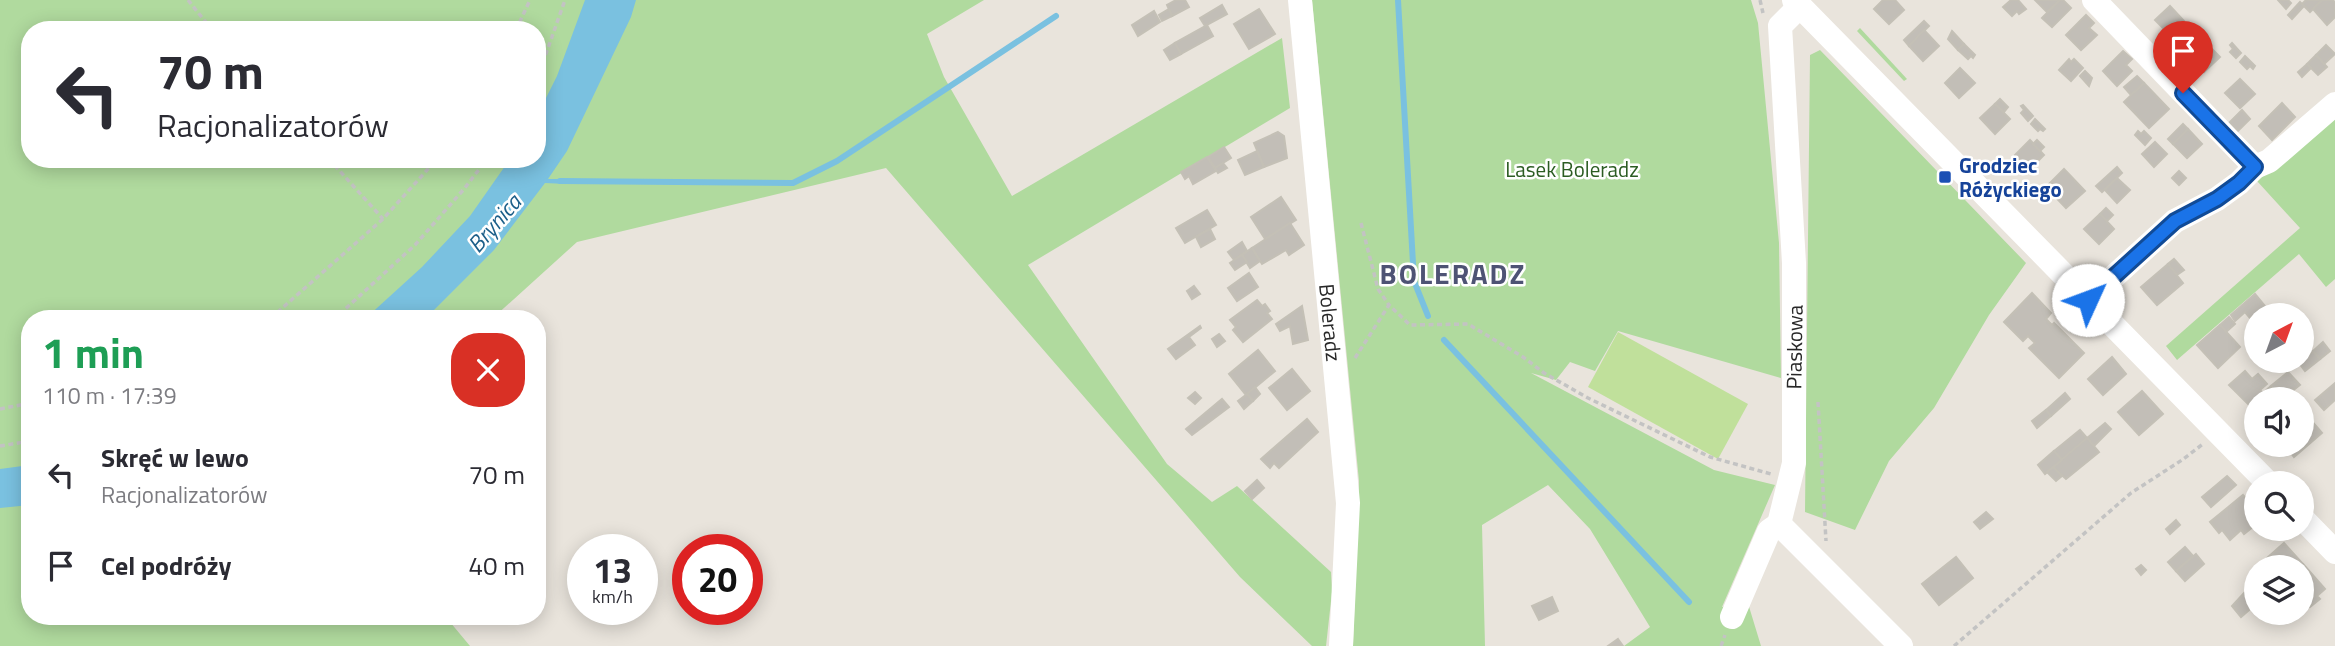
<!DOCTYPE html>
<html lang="pl">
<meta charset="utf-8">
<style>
:root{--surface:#fff;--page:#f2f2f3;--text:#2b2b33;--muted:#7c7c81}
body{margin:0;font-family:"Titillium Web",sans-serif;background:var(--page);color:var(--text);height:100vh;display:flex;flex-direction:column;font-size:26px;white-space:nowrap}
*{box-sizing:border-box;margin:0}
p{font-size:23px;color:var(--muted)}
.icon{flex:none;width:38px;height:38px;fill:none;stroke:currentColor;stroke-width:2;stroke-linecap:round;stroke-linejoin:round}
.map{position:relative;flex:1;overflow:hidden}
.side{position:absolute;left:21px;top:310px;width:525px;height:315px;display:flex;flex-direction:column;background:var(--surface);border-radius:28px;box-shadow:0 4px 18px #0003}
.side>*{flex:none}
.hud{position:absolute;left:21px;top:21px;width:525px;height:147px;border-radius:28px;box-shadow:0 4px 18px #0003;background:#fff;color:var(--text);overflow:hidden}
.needle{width:46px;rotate:41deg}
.tools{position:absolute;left:2244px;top:303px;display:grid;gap:14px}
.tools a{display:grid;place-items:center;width:70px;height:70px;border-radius:50%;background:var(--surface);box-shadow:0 4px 18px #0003;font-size:35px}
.speed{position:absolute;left:567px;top:534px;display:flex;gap:14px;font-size:35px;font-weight:700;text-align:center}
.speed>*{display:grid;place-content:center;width:91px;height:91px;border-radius:50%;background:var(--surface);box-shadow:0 4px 18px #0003;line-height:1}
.speed small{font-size:18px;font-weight:400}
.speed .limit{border:10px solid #d22;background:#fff;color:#111}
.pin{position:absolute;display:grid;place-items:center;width:60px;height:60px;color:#fff;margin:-72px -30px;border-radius:50% 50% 50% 0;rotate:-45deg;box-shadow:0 0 7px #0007}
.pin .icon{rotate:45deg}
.me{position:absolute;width:77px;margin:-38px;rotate:47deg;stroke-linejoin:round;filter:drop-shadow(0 0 5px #0008)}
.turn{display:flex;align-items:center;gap:24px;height:147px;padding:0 21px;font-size:32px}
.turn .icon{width:91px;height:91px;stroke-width:2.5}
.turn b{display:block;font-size:49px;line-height:60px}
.round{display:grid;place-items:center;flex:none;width:74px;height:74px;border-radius:28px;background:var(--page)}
.head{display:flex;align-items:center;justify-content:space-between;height:119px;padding:0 21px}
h1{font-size:42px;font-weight:700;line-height:52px;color:#1e9e55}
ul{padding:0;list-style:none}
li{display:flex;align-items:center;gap:21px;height:91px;padding:0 21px}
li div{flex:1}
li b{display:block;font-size:26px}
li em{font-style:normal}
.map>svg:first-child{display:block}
.green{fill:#b0da9e;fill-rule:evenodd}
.pitch{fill:#c0e09b}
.water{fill:#7ac1e0}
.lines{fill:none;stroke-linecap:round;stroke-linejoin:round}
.stream{stroke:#7ac1e0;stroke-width:6}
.building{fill:#c2beb7;stroke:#c4c0b6;stroke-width:2}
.path{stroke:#c3c3c3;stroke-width:3.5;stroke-dasharray:5 3.5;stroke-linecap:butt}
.minor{stroke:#fff;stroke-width:24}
.route-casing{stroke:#114b97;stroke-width:18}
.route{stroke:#1a73e8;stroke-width:12}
.transit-dot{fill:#1a4fb4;stroke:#fff;stroke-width:2.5}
.labels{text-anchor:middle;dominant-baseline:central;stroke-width:5;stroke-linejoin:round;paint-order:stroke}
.transit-label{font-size:21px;font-weight:bold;fill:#164399;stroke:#fff;text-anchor:start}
.park-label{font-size:21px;fill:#2b5c22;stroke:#fff}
.street-label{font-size:21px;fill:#282828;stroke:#fff}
.water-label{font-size:23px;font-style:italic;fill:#1c5f89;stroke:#fff}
.district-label{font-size:28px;font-weight:bold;letter-spacing:2px;fill:#4e5374;stroke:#fff}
</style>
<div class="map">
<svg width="2335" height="646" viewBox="0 0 2335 646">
<rect width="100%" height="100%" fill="#e9e4dc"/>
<g class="green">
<path d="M0,0h984l-57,34 17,43 68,119 270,-158 8,70 -262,157 139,199 45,38 25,-16 94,86 1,20 -6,54h-14l-72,-69 -354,-409 -309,74 -84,76h-463v298h415l25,30h-470zM30,30h507v129h-507z"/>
<path d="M1312,0h439l7,23 21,220 2,135 -163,-47 -23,40 -25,-9 -14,18 -25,-7 183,97 61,15 -53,122 25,-7 14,46h-137l26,-19 -60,-98 -42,-44 -66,40 3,121h-132l6,-165z"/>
<path d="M1860,28l47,51 -3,2 -47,-50z"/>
<path d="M1820,50l206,213 -37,52 -55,93 -45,53 -34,69 -50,-18 5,-457z"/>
<path d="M2335,108v171l-9,8 -27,-33 -122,106 -11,-14 134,-118 -43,-47z"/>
</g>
<path class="pitch" d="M1618,332l130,72 -30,55 -130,-72z"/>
<g class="water">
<path d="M585,0h51l-5,17 -64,134 -19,28h21l-3,5 -21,-1 -51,67 -68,68h-60l56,-51 48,-51 40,-57h27v-43l20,-40z"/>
<path d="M30,465v40l-30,3v-39z"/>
</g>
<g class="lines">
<g class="stream">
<path d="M1398,0l16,281 14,35"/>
<path d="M560,181l233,2 44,-22 219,-145"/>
<path d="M1444,340l245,262"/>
</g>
</g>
<g class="building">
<path d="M1176,0h9l4,7 -17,9 -5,-11z"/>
<path d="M1883,0h12l9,10 -15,14 -15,-15z"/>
<path d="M2011,0h7l8,9 -7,5 -2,-3 -5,5 -9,-9z"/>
<path d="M2035,0h25l-13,12z"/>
<path d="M2060,0h3l8,8 -19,19 -10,-9z"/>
<path d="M2278,0h10l3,3 -5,6z"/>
<path d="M2306,0h16l-12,12 -8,-8z"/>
<path d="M2322,0h11l2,3v14l-8,8 -14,-16z"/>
<path d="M2300,2l4,4 -12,13 -4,-4z"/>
<path d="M1222,5l5,9 -22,12 -5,-8z"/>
<path d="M2170,6l14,15 -14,14 -15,-15z"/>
<path d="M1169,9l3,7 -10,5 -3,-6z"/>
<path d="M1259,9l16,25 -26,15 -15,-25z"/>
<path d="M1154,11l6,11 -22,14 -6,-11z"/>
<path d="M2086,15l8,8 -5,5 8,7 -16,15 -15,-15z"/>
<path d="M1924,21l5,5 -20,20 -5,-6z"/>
<path d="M1207,25l6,11 -32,18 -6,-11z"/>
<path d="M1924,30l15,16 -16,15 -14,-15z"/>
<path d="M1952,31l12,13 -6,6 -10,-11z"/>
<path d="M2205,42l15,15 -16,15 -14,-15z"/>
<path d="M1175,43l6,11 -11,6 -6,-10z"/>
<path d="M2232,43l9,10 -5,5 -6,-6 3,-3 -3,-4z"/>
<path d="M1964,44l11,11 -2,3 -2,-2 -3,3 -10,-9z"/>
<path d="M2326,45l9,9 -11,10 -8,-9z"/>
<path d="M2123,51l9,8 -6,6 6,6 -15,15 -14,-15z"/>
<path d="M2316,55l11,12 -9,8 -11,-11z"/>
<path d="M2245,56l10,10 -2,3 -3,-3 -3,3 -7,-7z"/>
<path d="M2069,59l2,3 3,-3 9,9 -12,13 -12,-11z"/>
<path d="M2195,62l7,7 -13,12 -6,-7z"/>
<path d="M2307,64l4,4 -9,9 -4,-5z"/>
<path d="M1960,68l15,15 -16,15 -14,-15z"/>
<path d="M2085,71l7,7 -3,8 -9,-10z"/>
<path d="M2137,76l7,7 -13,12 -7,-8z"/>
<path d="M2240,79l15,15 -15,14 -15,-15z"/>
<path d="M2144,83l25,26 -20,19 -25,-26z"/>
<path d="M2000,99l8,8 -4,5 -9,-8z"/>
<path d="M2282,103l13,14 -23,23 -13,-14z"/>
<path d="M1995,104l15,15 -15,15 -15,-16z"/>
<path d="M2023,105l10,11 -5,5 -7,-8 3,-3 -3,-4z"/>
<path d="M2242,110l8,9 -12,12 -9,-8z"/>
<path d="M2035,119l10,10 -2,2 -3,-2 -2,2 -7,-7z"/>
<path d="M2183,124l5,5 -15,15 -5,-5z"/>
<path d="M2188,129l14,15 -15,14 -14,-14z"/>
<path d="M2138,131l3,3 3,-3 7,7 -6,7 -10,-10z"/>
<path d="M1278,132l6,4 3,22 -23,9 -10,-24z"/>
<path d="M2030,140l14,15 -15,15 -14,-15z"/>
<path d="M2037,140l7,7 -4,4 -7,-7z"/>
<path d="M2155,142l12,12 -13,13 -12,-13z"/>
<path d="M1224,147l7,11 -16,10 -7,-11z"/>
<path d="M1257,151l7,16 -19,8 -7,-15z"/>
<path d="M1207,157l9,14 -23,13 -4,-8 -4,3 -4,-7z"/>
<path d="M1223,163l4,5 -9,5 -3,-5z"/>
<path d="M2117,167l5,6 -20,19 -6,-6z"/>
<path d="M2064,169l21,22 -19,17 -20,-21z"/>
<path d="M2179,171l7,7 -7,7 -7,-7z"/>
<path d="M2117,178l13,12 -13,13 -12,-13z"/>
<path d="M1281,197l15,23 -31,19 -14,-22z"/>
<path d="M2106,208l7,7 -6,6 -7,-7z"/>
<path d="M1207,210l9,15 -31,18 -9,-15z"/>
<path d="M2100,214l14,15 -15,15 -15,-15z"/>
<path d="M1290,223l14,22 -15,10 -3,-5 -24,14 -10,-16z"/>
<path d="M1210,229l5,10 -14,8 -5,-10z"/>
<path d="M1242,242l5,9 -13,9 -6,-8z"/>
<path d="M1252,248l8,13 -10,7 -8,-13z"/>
<path d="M1242,255l5,7 -12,8 -5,-7z"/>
<path d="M2174,259l10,11 -7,5 -9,-11z"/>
<path d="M2168,264l15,19 -26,22 -16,-18z"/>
<path d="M1249,273l9,14 -21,14 -9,-13z"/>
<path d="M1194,286l6,8 -8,5 -5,-8z"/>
<path d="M2032,293l19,20 -5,6 6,6 2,-2 30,30 -25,25 -30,-30 6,-5 -7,-7 -5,5 -19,-19z"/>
<path d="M2255,294l10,12 -15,12 -5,-6 -10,9 -4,-6z"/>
<path d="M1257,300l5,6 3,-2 5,7 -3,2 5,6 -29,23 -10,-12 3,-3 -6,-7z"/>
<path d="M1302,306l6,34 -15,4 -3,-18 -10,5 -4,-7z"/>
<path d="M2229,317l6,7 -9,8 -6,-7z"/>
<path d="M2220,325l20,22 -22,21 -21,-23z"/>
<path d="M1200,326l1,2 -12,9 6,8 -19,14 -8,-10z"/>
<path d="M1219,334l6,7 -8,6 -5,-8z"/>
<path d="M2323,342l7,9 -10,8 -7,-8z"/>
<path d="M1258,350l17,21 -29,24 -17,-21z"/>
<path d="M2313,351l7,8 -15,12 -6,-8z"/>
<path d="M2112,357l14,17 -23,21 -15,-16z"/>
<path d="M1292,369l18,22 -23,19 -18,-22z"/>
<path d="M2245,371l7,8 6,-5 9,10 -7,6 3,3 -14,12 -20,-20z"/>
<path d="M2288,372l12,13 -18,14 -11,-13z"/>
<path d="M2335,383v17l-11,10 -9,-10z"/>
<path d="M2271,386l11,13h-25l6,-6z"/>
<path d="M1255,387l5,7 -7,7 -6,-7z"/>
<path d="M2142,391l21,23 -24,21 -21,-23z"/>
<path d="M1195,392l6,6 -6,6 -7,-6z"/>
<path d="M2065,393l5,6 -19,17 -5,-6z"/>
<path d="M1247,394l6,7 -9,8 -6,-8z"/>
<path d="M1222,399l7,8 -37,28 -6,-6z"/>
<path d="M2046,410l5,6 -14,12 -5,-7z"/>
<path d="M2303,411l19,22 -28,24 -10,-13h17z"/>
<path d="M1307,419l11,13 -39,36 -5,-5 -4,5 -9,-9z"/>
<path d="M2105,423l6,6 -17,17 -7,-8z"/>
<path d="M2080,430l7,8 -25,22 -8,-9z"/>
<path d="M2087,438l12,14 -33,27 -13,-12z"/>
<path d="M2054,451l8,9 -17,14 -7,-9z"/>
<path d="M2053,467l9,9 -6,5 -9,-9z"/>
<path d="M2227,476l9,9 -25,22 -9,-10z"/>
<path d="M1257,480l7,8 -12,11 -7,-8z"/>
<path d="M2243,495l13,15v8l-5,4 3,4 -10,8 -3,-4 -11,10 -8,-10 -3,3 -9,-11z"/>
<path d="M1986,512l7,7 -13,10 -6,-7z"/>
<path d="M2176,520l4,5 -10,9 -4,-5z"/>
<path d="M2284,543l19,21 -4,3h-38l-2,-2z"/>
<path d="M2185,547l8,9 -17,15 -8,-9z"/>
<path d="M2196,554l8,10 -19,17 -9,-10z"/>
<path d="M1956,557l17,21 -34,27 -17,-21z"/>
<path d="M2303,564l22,25 -8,7 3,3 -10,8 -2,-3 -7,6v-43h-2z"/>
<path d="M2141,565l5,5 -5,5 -5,-6z"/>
<path d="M2244,593l11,12 -14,12 -9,-11z"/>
<path d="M1552,597l6,14 -19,9 -7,-14z"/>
<path d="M1618,639l5,7h-15z"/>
</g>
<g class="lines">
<g class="path">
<path d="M188,0l24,30"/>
<path d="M1760,0l3,13"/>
<path d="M516,30l14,-30"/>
<path d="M537,79l28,-79"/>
<path d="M329,159l54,60"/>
<path d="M1361,223l17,66 11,16"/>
<path d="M271,318l112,-99 54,-60"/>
<path d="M332,318l10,-6 73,-67 49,-56 23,-30"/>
<path d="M1355,358l34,-53 21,20 58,-1 55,33 21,16 44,25 122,59 61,17"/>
<path d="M1818,402l8,139"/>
<path d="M0,409l30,-6"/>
<path d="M0,446l30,-5"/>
<path d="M1721,646l4,-11"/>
<path d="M1954,646l177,-153 51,-33 21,-16"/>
</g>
<g class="minor">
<path id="s1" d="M1300,0l48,503 -7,143"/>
<path d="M1794,0l474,483"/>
<path d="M2094,0l161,167"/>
<path d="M2088,300l87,-79 42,-22 22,-16 16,-16 14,-6 66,-57"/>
<path d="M2301,517l34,35"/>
<path d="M1779,524l15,-61v-200l-14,-237 20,-20"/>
<path d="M1779,524l122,122"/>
<path d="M1732,617l37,-86 10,-7"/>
</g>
</g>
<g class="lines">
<g class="route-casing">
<path id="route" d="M2088,300l87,-79 42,-22 22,-16 16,-16 -72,-74"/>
</g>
<use href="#route" class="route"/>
</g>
<rect class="transit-dot" x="1938" y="170" width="14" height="14" rx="3.5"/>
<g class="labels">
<g class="transit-label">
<text x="1959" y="165">Grodziec<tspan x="1959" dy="24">Różyckiego</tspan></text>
</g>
<g class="park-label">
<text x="1572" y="169">Lasek Boleradz</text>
</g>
<g class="street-label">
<text stroke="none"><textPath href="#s1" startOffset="324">Boleradz</textPath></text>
<text transform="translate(1794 347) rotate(-89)">Piaskowa</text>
</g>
<g class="water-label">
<text transform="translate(494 223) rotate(-49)">Brynica</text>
</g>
<g class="district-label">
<text x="1453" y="273">BOLERADZ</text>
</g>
</g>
</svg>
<div class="tools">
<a><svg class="needle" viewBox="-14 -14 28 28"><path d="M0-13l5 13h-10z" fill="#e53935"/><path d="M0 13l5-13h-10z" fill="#7c7c81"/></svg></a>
<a><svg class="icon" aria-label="sound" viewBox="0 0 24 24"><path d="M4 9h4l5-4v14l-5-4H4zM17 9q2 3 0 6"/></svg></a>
<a><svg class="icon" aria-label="search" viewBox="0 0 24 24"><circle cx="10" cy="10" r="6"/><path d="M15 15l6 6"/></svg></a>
<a><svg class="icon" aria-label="layers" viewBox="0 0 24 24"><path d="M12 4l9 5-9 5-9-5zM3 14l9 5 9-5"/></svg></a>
</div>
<div class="speed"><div>13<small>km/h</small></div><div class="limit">20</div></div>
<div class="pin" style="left:2183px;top:93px;background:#d93025"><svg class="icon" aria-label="arrive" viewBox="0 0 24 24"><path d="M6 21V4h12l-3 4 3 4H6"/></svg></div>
<svg class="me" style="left:2088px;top:300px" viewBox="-20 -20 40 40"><circle r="19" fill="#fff"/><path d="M0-13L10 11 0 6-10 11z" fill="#1a73e8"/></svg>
<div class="hud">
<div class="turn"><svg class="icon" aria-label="left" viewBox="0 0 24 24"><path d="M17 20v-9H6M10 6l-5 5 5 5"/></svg><div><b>70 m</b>Racjonalizatorów</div></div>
</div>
<section class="side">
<div class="head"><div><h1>1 min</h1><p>110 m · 17:39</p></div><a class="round" style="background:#d93025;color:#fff"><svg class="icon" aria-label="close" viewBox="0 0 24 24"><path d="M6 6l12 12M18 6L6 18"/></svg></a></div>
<ul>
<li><svg class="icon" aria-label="left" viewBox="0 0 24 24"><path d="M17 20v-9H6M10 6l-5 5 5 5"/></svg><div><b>Skręć w lewo</b><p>Racjonalizatorów</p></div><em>70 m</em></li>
<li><svg class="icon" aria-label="arrive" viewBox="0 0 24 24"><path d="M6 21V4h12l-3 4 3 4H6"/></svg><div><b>Cel podróży</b></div><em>40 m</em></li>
</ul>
</section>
</div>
